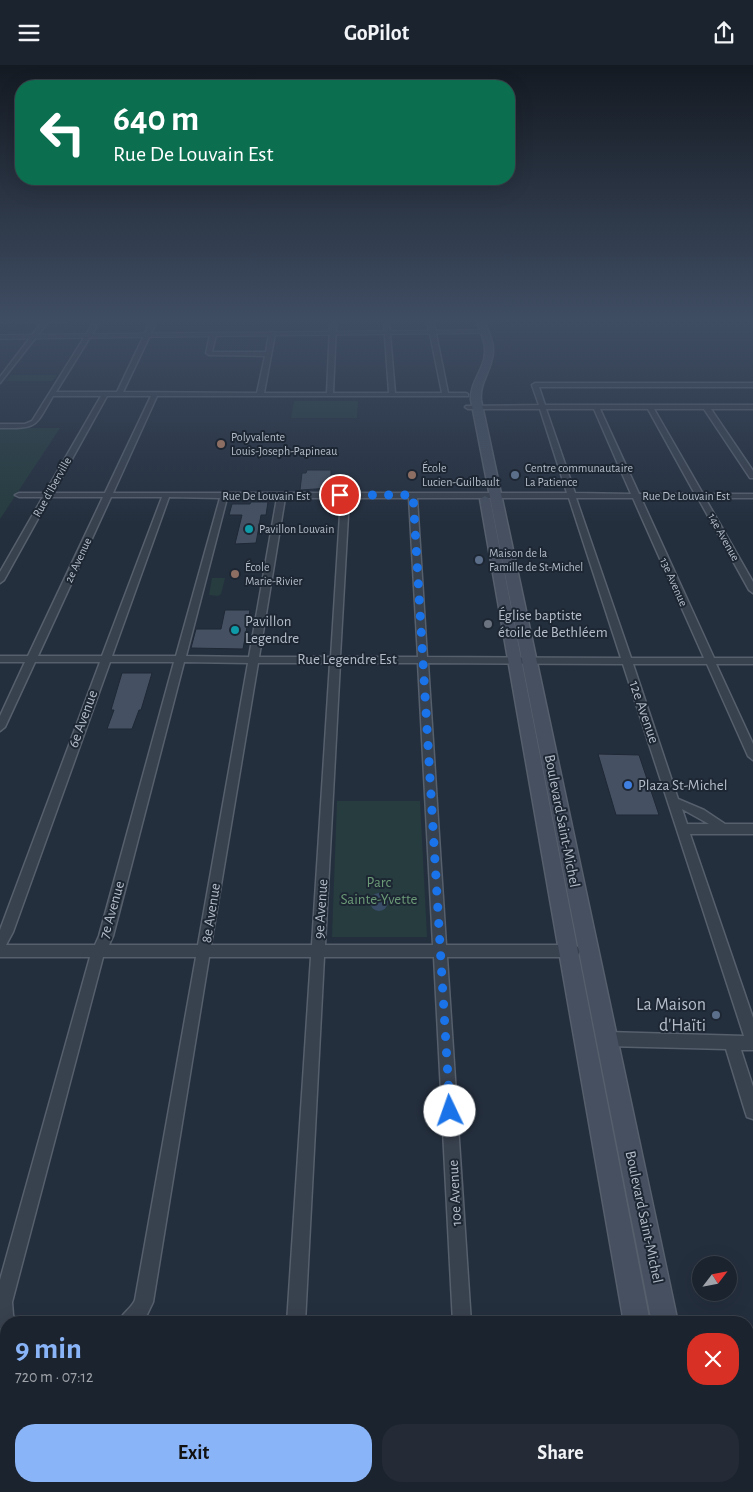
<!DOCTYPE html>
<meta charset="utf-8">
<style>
:root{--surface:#1b232e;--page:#242b36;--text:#f1f3f6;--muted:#a0a4aa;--line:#39404a;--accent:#8ab4f8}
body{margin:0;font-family:"Alegreya Sans",sans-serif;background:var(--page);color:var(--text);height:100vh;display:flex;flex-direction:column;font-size:19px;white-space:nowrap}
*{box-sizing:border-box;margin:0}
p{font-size:16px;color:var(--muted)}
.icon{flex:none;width:28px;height:28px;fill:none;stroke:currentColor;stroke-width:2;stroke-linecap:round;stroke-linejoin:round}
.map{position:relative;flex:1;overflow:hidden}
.drawer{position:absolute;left:0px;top:1251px;width:754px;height:176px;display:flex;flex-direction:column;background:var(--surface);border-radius:20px 20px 0 0;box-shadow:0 5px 20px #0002,0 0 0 1px var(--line)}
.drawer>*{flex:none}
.banner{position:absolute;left:15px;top:15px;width:500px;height:105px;border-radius:20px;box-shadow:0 5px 20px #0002,0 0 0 1px var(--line);background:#0b6e4f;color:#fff;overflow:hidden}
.needle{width:32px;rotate:58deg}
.buttons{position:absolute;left:692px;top:1191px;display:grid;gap:10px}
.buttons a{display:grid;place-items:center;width:45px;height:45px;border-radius:50%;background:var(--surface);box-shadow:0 5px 20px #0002,0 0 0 1px var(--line);font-size:25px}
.pin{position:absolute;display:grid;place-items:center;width:42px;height:42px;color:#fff;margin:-21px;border:2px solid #fff;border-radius:50%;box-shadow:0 1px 5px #0007}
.me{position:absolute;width:55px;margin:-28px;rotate:357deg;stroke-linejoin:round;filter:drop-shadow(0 0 4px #0008)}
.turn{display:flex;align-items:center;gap:18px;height:105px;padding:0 15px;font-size:22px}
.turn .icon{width:65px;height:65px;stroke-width:2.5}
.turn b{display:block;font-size:35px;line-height:42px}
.round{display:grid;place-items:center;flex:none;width:52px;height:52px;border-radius:20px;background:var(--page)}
.overview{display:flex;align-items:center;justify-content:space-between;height:85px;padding:0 15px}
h1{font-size:30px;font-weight:600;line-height:38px;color:var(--accent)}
.primary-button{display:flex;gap:10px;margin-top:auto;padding:10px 15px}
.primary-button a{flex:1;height:58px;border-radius:20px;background:var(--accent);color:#111;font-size:20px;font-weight:600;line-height:58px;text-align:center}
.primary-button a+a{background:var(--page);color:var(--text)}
header{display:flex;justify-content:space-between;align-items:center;height:65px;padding:0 15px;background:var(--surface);font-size:22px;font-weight:600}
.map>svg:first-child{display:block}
.green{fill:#263c3f}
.water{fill:#394c67}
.building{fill:#455162;stroke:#1f2835}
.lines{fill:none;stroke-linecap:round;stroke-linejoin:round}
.minor-casing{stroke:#565f6c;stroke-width:3}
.tertiary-casing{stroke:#565f6c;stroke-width:2}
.secondary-casing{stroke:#565f6c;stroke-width:3}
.minor{fill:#38414e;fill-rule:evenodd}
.tertiary{fill:#38414e;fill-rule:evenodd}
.secondary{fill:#465061;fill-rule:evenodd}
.rail{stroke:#5a6575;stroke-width:2;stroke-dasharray:2.5 2.5;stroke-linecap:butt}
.route{stroke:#1a73e8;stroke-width:9;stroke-dasharray:0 16.2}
.education-dot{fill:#8d6e63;stroke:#1d2633;stroke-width:2}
.service-dot{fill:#5c6f8a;stroke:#1d2633;stroke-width:2}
.culture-dot{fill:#0f9aa8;stroke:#1d2633;stroke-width:2}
.worship-dot{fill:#6b7280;stroke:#1d2633;stroke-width:2}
.shop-dot{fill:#3f7fe0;stroke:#1d2633;stroke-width:2}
.labels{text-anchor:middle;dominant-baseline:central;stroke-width:4;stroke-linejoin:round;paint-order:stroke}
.far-poi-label{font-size:12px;fill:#b4bcc9;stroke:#1d2633;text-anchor:start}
.far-street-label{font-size:12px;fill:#b4bcc9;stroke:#1d2633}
.poi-label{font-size:15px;fill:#b4bcc9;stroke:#1d2633;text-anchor:start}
.street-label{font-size:15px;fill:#b4bcc9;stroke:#1d2633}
.park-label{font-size:15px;fill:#6b9a76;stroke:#1d2633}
.near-poi-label{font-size:18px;fill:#b4bcc9;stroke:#1d2633;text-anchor:end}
</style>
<header><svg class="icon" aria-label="menu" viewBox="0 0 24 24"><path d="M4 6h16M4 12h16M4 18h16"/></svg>GoPilot<svg class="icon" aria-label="share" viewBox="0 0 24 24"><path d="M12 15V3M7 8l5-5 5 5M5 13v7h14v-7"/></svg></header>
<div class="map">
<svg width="753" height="1427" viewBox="0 0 753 1427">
<rect width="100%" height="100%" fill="#242f3e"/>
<g class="green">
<path d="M11,310h46l-4,6h-47z"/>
<path d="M294,336h64l-1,17h-66z"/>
<path d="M0,363h60l-60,91z"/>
<path d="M212,513h13l-4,16 -3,2 -9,-1z"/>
<path d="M337,736h83l7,136h-95z"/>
</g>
<circle class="water" cx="379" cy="837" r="9"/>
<g class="building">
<path d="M307,405h24v18l-31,2 2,-17h4z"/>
<path d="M251,437h17l-2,13h-5l-5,28 -21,1 7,-29h-13l3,-11h18z"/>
<path d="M225,545h25l-7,39 -52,-1 5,-19h25z"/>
<path d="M122,608h30l-11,37h-2l-7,19h-25l7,-19h-3z"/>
<path d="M598,689l41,1 20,60h-43z"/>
</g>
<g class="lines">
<g class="minor-casing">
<g id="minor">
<path d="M42,257h6l-48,61v-6z"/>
<path d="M384,257l5,1 6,70h47l-14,-69 3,-2 3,2 14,69h18l2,1v2h-311l-44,97h454l-27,-84h-72l-3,-2 1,-1 73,-1 -7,-20 3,-2h218v4h-214l6,18h208v4h-42l42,62v7h-3l-46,-69h-50l49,85h50v4h-48l48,84v11l-4,-3 -51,-92h-57l73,160h39v6h-37l37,80v16l-5,-4 -41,-92h-74l45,135 26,11 21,14h28v10h-63l63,184v32h-12l12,37v32l-6,-2 -2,-6 -19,-62 -119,-3 -5,-2 -2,-5 2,-5 5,-2 137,4 -121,-372 -195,-1 18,282h127l5,2 2,4 -2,4 -5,2h-126l24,366h-18l-19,-366h-110l-19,366h-18l24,-366h-102l-56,345 -10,21h-25c4,-10 13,-14 17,-23l61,-343h-93l-91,345 1,13 4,8h-11v8l-6,-3v-48l90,-323h-90v-27l100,-268h-65l-30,65 -5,4v-15l25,-54h-25v-6h28l75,-159h-53l-46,83 -4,3v-11l43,-75h-24l-4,-2 4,-2h26l56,-97h-48c-19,32 -14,32 -53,32v-4h25l7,-3 60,-96 5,1 -41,66h61l32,-67 3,-2 3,2 -32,67 134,1 8,-37 -56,-1 -3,-2 4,-18 3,-2 3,2 -4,17h54l3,-18 3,-2 3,2 -11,59h63l3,-68 3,-2 3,2 -3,68h56zM107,331h44l-46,97h-52zM546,344h48l37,85 -56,-1zM600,344h48l47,85h-56zM111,432h51l-60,159h-64zM169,432l51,1 -44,158h-64zM227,433h50l-28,159 -63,-1zM285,433h56l-10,159h-72zM349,433h60l9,159h-78zM417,433h152l52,160 -194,-1zM576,433h57l71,160h-73zM110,597h64l-75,274 -4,9h-89l7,-13zM184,597l64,1 -50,282h-89l4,-9zM258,598h72l-18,282h-101zM340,598h78l15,282h-108zM682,744l27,15h-22z"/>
<path d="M23,1421h20l-1,6h-20z"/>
<rect x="275" y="1421" width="20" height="6"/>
<rect x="462" y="1421" width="20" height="6"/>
</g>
</g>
<g class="tertiary-casing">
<path id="tertiary" d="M484,265l2,1v2l-486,6v-4z"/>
</g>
<g class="secondary-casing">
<g id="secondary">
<path d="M477,257h8c3,9 8,18 8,27 1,19 -14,32 -12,51l197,923h-26l-181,-923c-1,-19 15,-32 14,-50 0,-10 -5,-19 -8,-28z"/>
<path d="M485,431l5,3 160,824h-26l-144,-824z"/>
<path d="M653,1421h30l1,6h-30z"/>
<path d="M684,1421h30l1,6h-30z"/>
</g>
</g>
<use href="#minor" class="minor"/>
<use href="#tertiary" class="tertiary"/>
<use href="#secondary" class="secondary"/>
<path class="rail" d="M0,258l71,-1"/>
</g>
<linearGradient id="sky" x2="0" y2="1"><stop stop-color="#141a22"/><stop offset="0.56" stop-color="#3f4d63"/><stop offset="1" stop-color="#3f4d63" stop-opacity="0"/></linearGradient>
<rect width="753" height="457" fill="url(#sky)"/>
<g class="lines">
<path class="route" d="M340,430h73l37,616"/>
</g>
<g class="education-dot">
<circle cx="221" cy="379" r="5"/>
<circle cx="412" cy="410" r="5"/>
<circle cx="235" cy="509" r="5"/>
</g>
<g class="service-dot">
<circle cx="515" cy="410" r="5"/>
<circle cx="479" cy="495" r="5"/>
<circle cx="716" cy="950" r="5"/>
</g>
<g class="culture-dot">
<circle cx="249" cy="464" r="5"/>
<circle cx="235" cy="565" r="5"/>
</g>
<circle class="worship-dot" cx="488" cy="559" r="5"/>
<circle class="shop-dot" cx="628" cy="720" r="5"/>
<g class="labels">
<g class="far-poi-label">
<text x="231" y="372">Polyvalente<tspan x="231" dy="14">Louis-Joseph-Papineau</tspan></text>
<text x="422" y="403">École<tspan x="422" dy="14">Lucien-Guilbault</tspan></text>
<text x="525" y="403">Centre communautaire<tspan x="525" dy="14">La Patience</tspan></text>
<text x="259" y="464">Pavillon Louvain</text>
<text x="489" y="488">Maison de la<tspan x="489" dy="14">Famille de St-Michel</tspan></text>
<text x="245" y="502">École<tspan x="245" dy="14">Marie-Rivier</tspan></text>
</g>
<g class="far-street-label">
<text transform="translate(52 422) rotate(-61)">Rue d'Iberville</text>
<text x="266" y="431">Rue De Louvain Est</text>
<text x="686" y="431">Rue De Louvain Est</text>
<text transform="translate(724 472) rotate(61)">14e Avenue</text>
<text transform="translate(78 495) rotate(-65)">2e Avenue</text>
<text transform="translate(674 517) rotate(66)">13e Avenue</text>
</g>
<g class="poi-label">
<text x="498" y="550">Église baptiste<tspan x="498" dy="17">étoile de Bethléem</tspan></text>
<text x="245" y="556">Pavillon<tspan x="245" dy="17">Legendre</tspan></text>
<text x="638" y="720">Plaza St-Michel</text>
</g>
<g class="street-label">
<text x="347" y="594">Rue Legendre Est</text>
<text transform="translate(644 647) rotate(71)">12e Avenue</text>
<text transform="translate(83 654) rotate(-70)">6e Avenue</text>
<text transform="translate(562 756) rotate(79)">Boulevard Saint-Michel</text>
<text transform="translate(321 844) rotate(-86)">9e Avenue</text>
<text transform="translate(112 845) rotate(-74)">7e Avenue</text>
<text transform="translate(211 848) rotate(-81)">8e Avenue</text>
<text transform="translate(455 1128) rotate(-93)">10e Avenue</text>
<text transform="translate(644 1152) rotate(78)">Boulevard Saint-Michel</text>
</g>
<g class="park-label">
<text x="379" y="817">Parc<tspan x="379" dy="17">Sainte-Yvette</tspan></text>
</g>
<g class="near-poi-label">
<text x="706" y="940">La Maison<tspan x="706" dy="21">d'Haïti</tspan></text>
</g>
</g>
</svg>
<div class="buttons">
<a><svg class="needle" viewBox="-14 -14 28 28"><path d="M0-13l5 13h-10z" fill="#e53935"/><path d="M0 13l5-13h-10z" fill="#a0a4aa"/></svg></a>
</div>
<div class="pin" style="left:340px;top:430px;background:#d93025"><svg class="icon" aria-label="arrive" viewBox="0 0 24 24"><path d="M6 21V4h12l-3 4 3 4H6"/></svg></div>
<svg class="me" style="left:450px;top:1046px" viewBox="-20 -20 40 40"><circle r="19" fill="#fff"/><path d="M0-13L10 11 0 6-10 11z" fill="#1a73e8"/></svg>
<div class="banner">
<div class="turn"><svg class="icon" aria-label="left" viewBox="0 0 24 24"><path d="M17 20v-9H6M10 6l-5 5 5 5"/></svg><div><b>640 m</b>Rue De Louvain Est</div></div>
</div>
<section class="drawer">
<div class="overview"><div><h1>9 min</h1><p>720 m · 07:12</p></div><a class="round" style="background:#d93025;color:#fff"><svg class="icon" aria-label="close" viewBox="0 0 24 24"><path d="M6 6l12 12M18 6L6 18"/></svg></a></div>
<div class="primary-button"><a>Exit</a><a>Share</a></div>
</section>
</div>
